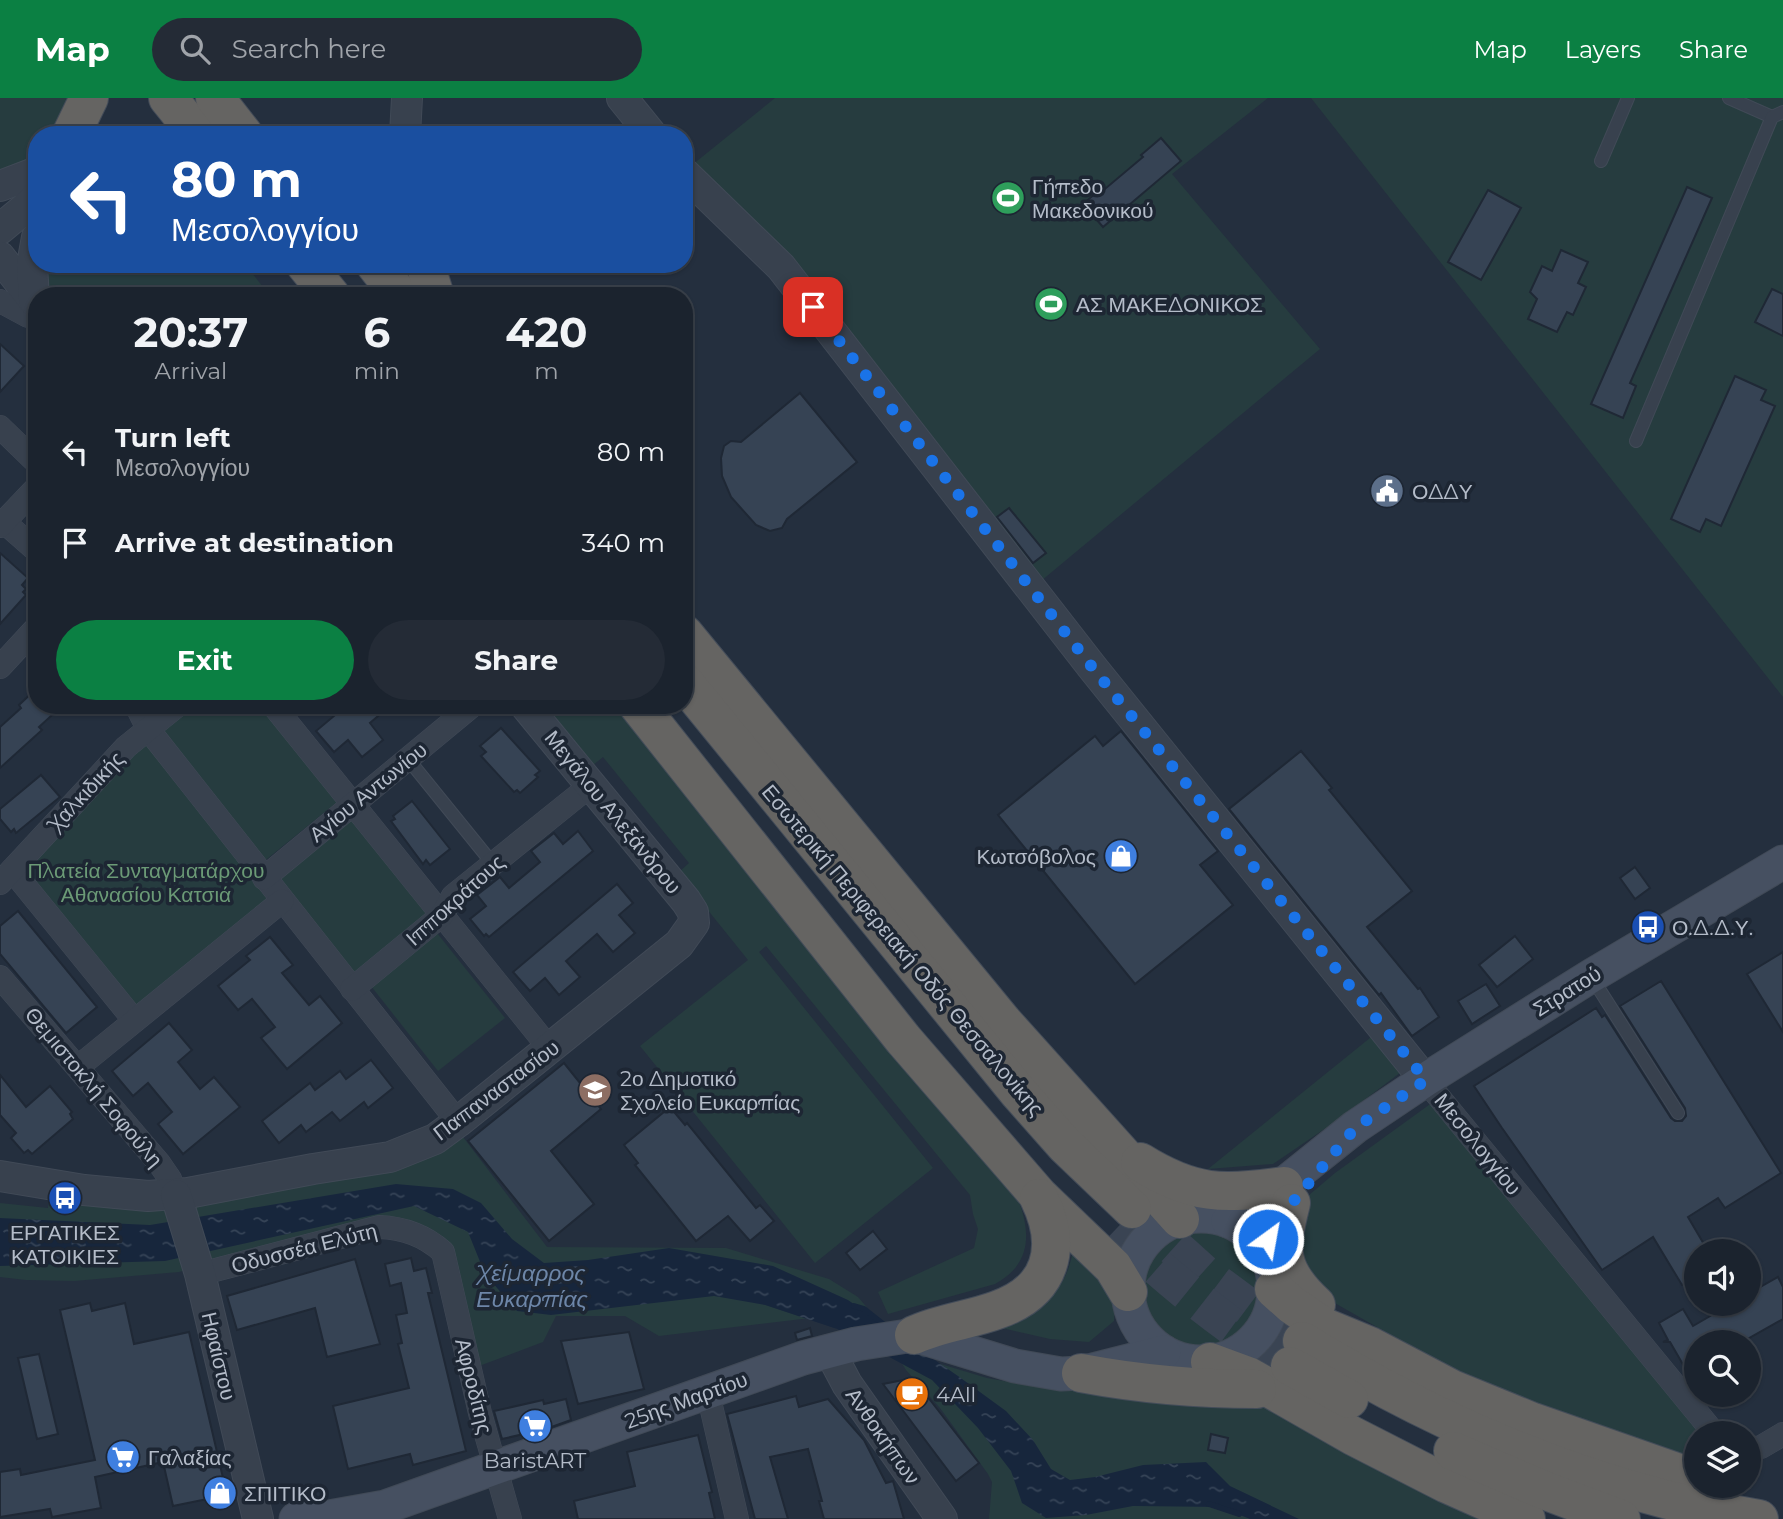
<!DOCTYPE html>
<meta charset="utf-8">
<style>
:root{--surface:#1b232e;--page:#242b36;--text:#f1f3f6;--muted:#a0a4aa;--line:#39404a;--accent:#0b8043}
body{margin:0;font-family:Montserrat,sans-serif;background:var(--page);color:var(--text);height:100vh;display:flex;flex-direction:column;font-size:26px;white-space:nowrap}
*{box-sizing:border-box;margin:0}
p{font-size:23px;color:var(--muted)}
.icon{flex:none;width:38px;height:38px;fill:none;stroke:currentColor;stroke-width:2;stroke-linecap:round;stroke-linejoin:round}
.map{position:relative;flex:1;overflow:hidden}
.details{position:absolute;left:28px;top:189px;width:665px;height:427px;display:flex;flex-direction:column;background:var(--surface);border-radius:28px;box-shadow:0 2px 5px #0004,0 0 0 2px var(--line)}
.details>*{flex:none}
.banner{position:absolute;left:28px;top:28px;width:665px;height:147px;border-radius:28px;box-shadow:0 2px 5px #0004,0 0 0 2px var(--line);background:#1a4fa0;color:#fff;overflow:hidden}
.buttons{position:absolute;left:1684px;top:1141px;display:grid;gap:14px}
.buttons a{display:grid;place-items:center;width:77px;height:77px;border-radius:50%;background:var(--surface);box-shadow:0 2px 5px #0004,0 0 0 2px var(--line);font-size:35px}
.pin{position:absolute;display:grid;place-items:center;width:60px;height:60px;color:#fff;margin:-30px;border-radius:14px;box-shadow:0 4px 10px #0006}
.me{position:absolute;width:77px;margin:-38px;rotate:32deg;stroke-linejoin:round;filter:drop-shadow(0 0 5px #0008)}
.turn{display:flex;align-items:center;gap:24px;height:147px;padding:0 28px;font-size:32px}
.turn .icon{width:91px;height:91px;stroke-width:2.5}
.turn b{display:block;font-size:49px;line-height:60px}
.eta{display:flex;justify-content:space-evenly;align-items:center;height:119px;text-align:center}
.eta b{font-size:42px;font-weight:700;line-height:49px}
.button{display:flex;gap:14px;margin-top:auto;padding:14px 28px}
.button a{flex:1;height:80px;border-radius:42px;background:var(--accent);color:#fff;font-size:28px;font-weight:700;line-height:80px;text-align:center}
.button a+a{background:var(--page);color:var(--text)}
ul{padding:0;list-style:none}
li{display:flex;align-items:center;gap:21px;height:91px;padding:0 28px}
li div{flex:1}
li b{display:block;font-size:26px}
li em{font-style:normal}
header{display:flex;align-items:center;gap:42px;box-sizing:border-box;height:98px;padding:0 35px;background:var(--accent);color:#fff}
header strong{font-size:33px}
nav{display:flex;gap:38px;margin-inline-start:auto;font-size:24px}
.search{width:490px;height:63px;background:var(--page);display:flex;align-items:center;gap:18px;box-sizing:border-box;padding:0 24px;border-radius:38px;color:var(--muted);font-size:26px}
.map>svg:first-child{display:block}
.green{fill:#263c3f}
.water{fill:url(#water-ripples)}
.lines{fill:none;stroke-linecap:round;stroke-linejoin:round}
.stream{stroke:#17263c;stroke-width:6}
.building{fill:#364354;stroke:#1f2835;stroke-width:2}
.trunk-tunnel{stroke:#3a4453;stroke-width:38;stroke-dasharray:38 19;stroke-linecap:butt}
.service-casing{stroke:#414a57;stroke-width:14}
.minor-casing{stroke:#414a57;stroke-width:24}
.tertiary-casing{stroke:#414a57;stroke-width:32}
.secondary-casing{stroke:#414a57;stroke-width:35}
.trunk-casing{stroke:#434c59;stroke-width:40}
.service{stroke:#38414e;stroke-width:12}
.minor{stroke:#38414e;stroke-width:23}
.tertiary{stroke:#38414e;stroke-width:30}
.secondary{stroke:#465061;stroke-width:33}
.trunk{stroke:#656462;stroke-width:38}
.route{stroke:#1a73e8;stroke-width:12;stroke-dasharray:0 21.6}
.labels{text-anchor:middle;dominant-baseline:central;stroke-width:7;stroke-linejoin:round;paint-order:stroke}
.poi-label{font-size:21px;fill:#b4bcc9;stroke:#1d2633;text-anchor:start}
.street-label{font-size:21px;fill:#b4bcc9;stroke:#1d2633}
.park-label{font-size:21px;fill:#6b9a76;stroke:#1d2633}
.water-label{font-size:23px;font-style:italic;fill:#6d86a8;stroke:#1d2633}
</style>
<header>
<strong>Map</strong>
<div class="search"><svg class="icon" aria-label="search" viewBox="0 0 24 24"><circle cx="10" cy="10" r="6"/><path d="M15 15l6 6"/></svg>Search here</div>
<nav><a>Map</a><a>Layers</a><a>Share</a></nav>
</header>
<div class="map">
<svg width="1783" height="1421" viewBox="0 0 1783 1421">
<defs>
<pattern id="water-ripples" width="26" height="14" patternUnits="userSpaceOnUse" patternTransform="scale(1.75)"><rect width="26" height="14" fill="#17263c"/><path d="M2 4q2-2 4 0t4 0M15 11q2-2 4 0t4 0" fill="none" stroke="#364457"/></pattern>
</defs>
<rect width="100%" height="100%" fill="#242f3e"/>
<g class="green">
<path d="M0,0h71l-18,37h-16v18l-14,12 -23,8z"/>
<path d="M775,0h493l-96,76 148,175 -279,232 -349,-416z"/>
<path d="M1311,0h472v599z"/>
<path d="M45,166h200l25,32h-223z"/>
<path d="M191,607h74l76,94 -79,64 -106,-130z"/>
<path d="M545,607h72l398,487c16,36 19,71 -20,92l-107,30 -10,-22 96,-44 4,-19 -5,-15 -3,-19 -204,-249 -7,6 174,216 -118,95 -175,-217 108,-86 -70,-87 11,-10 -86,-106 -10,8z"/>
<path d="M148,631l134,172 -148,119 -122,-150z"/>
<path d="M353,714l81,99 -81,67 -79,-101z"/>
<path d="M437,835l68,85 -67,53 -67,-85z"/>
<path d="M1386,927l23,41 -67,51 -69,47 -65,5z"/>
<path d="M1433,1004l272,331h-9v32l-194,-72 -69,-34 -107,-61 -27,-21 3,-76 33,-28z"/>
<path d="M460,1035l87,114 179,1 103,31 29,18 12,14 -211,25 -34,-20h-69l-13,26 -64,24 -29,-119c-40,-29 -41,-33 -92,-25l-179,50 -105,9 -48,-1 -26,-3v-74l48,5 2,-15 26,4z"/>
<circle cx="1201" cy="1191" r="62"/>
<path d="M1074,1146l42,36 -2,41 -25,21 -39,-3 -61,-14c48,-19 77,-23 85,-81z"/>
<path d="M901,1264h33l53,16 39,7 227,14 245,120h-509l3,-37 -4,-8 -48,-66 -34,-38z"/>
</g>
<path class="water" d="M396,1086l57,5 28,14 31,36 32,24 44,-3 81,-12 104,18 75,34 110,76 48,35 27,29 18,29 19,11 25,-3 48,-12 63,-3 24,24 69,33h-49l-30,-12 -87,-1 -47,9 -40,3 -24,-15 -11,-32 -33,-43 -46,-48 -95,-51 -72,-24 -51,-9 -163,19 -34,-4 -32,-37 -17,-42 -54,-26 -249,55 -165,5v-48l150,7z"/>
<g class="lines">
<g class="stream">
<path d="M854,1208l10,3 19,15"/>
<path d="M1209,1406l30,10"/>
</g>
</g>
<g class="building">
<path d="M1161,40l20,23 -78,66 -20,-23 14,-12 2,2 44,-37 -2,-2z"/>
<path d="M1687,89l25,11 -82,185 6,3 -13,32 -32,-14z"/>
<path d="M1488,92l33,18 -40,72 -33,-18z"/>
<path d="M1561,152l27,12 -10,21 8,4 -13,28 -6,-3 -10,20 -29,-13 9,-20 -7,-7 12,-26 10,5z"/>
<path d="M1772,191l11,5v42l-28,-14z"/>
<path d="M0,246l24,22 -24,26z"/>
<path d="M1735,278l31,14 -5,10 14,6 -54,120 -15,-7 -6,13 -29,-13z"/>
<path d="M800,295l57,69 -70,57 -5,9 -12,3 -14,-6 -25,-28 -9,-21 -1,-18 3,-12 7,-5 10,1z"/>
<path d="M1009,410l37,45 -13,10 -36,-46z"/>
<path d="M0,455l28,25 -6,7 4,4 -3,3 3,3 -26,29z"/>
<path d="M37,590v17h26l-24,22 3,3 -42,38v-41l21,-19 -2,-3z"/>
<path d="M347,607h44l-21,18 13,17 -21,17 -14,-17 -14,12 -18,-21z"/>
<path d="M501,630l39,43 -5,4 3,2 -18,16 -3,-3 -3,2 -33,-36 5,-4 -6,-6z"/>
<path d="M1121,633l97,120 -18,14 33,40 -98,79 -137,-169 97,-79 8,10z"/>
<path d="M1301,653l31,37 -3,2 83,101 -45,36 51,62 2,-1 19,29 -27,19 -31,-43 -2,2 -150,-186z"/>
<path d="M41,677l19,22 -44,36 -2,-4 -3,3 -11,-13v-10z"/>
<path d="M412,703l38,48 -20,16 -4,-5 -3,4 -32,-43 4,-2 -2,-3z"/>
<path d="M578,733l15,20 -104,86 -3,-3 -2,2 -14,-17 16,-13 -9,-11 23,-18 9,11 31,-26 -9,-11 23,-18 9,11z"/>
<path d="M1635,769l15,21 -15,11 -15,-21z"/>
<path d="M617,786l16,19 -14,12 16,18 -22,19 -16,-18 -31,27 14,16 -21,18 -14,-17 -15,13 -17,-19z"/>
<path d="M18,813l79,96 -31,26 -66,-79v-28z"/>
<path d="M1515,838l18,23 -36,28 -18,-22z"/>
<path d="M270,839l23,28 -11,8 27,32 11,-9 22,27 -55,46 -26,-31 14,-11 -23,-28 -14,11 -20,-24 32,-26 -4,-4z"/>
<path d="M1783,854v80l-36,-58z"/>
<path d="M1661,883l120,192 -56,35 -7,-10 -30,19 20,34h-12v26l-14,8 -29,-48 -51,33 -100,-142 -28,-42 122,-78 6,9 3,-2 66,103 4,3h7l4,-5 -1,-8 -65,-102z"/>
<path d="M1486,886l14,22 -28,18 -14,-23z"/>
<path d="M169,925l23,27 -14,12 22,27 14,-12 26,30 -57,47 -25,-30 14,-12 -10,-12 -14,-17 -15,13 -21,-25z"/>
<path d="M371,962l22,28 -25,20 -4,-6 -24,19 -8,-9 -26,20 -5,-7 -22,18 -17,-22 48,-38 5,7 25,-19 6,8z"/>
<path d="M564,965l37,46 -50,42 43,53 -45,37 -81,-100z"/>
<path d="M0,977l26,32 24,-21 22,26 -2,2 3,5 -41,35 -4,-4 -4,3 -13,-15 5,-5 -16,-18z"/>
<path d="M670,1009l15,18 2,-2 69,85 4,-3 14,16 -24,20 -22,-25 -32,25 -61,-76 3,-2 -14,-18z"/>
<path d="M873,1133l14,18 -27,21 -14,-17z"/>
<path d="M411,1160l3,13 12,-3 6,25h-4l38,158 -53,14 -3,-11 -62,15 -15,-63 76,-18 -11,-44 4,-1 -6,-28 11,-2 -6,-30 -11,3 -5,-22z"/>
<path d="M355,1161l25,85 -53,13 -12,-49 -78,22 -10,-34z"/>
<path d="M1778,1179l5,10v32l-41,23h-46v45l-26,-45h-7l5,-2 -9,-17 24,-14 10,17 38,-22h17v-10z"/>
<path d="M90,1205l2,8 33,-8 9,41 55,-12 38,163 -54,11 -10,-44 -68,15 6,31 -49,9 -2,-8 -50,8v-45l20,-3 1,6 74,-15 -35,-150z"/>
<path d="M810,1230l2,8 -15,4 -2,-7z"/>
<path d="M629,1234l15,57 -66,15 -17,-63z"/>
<path d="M39,1256l19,80 -21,5 -19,-81z"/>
<path d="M913,1280l66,85 -23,18 -73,-97z"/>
<path d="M796,1298l3,11 29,-8 36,41 22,43 7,-2 11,38h-80l-5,-18h3l-14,-52 -38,8 18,62h-33l-28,-105z"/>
<path d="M566,1301l5,21 -25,9 -44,10 -8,-28 49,-11 1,4z"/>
<path d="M1211,1336l17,4 -3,15 -17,-3z"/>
<path d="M698,1337l14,57 -3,1 6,26h-137l-4,-18 61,-15 -8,-34z"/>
</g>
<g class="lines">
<g class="trunk-tunnel">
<path d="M1132,1111l72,65 47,35 51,32"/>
<path d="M1116,1131c54,52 110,96 174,137"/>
</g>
<g class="service-casing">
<g id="service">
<path d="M1729,0l43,19"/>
<path d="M1601,63l27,-63"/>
<path d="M1636,343l136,-324 11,-5"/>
<path d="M408,661l85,105"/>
<path d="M1592,880l86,135"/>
</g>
</g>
<g class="minor-casing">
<g id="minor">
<path d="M0,203l28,15"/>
<path d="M0,329l37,36"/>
<path d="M4,424l33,29"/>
<path d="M0,428l37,-39"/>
<path d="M0,569l37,-40"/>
<path d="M136,607l12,24 310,393"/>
<path d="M273,607l277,344"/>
<path d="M12,772l122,150"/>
<path d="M264,780l209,-173"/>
<path d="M0,785l126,-136 52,-42"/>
<path d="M0,879l159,186 11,16 6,16"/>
<path d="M352,891l90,-74 11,-19 138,-111"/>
<path d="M78,969l204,-166"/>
<path d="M1425,982l289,353"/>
<path d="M200,1176l179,-47c25,1 45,8 64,25l37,161 30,106"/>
<path d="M708,1295l29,126"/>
<path d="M1748,1351l13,-2 22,-13"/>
</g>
</g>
<g class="tertiary-casing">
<g id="tertiary">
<path d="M622,0l30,37"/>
<path d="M405,37l2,-37"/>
<path d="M684,75l97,94 311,400 333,413"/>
<path d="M0,88l37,-14"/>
<path d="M0,131l30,-25 7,-8"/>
<path d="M0,159l35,45"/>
<path d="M34,201l-2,-34 5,-28"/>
<path d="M0,1078l84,14 64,6 40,-3 125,-24 77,-12 45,-18 23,-17 221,-178 15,-21 -1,-11 -7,-11 -161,-196"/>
<path d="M176,1097l24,79 58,245"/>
<path d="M829,1252l18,34 95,135"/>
</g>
</g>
<g class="secondary-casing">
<g id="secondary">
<circle cx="1201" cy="1191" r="73"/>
<path d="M1228,1123l26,-13 101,-81 70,-47 166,-104 192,-114"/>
<path d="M296,1421l33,-2 56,-10 418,-149 53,-14 58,-9 101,31 46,8 20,-1 83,-21"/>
</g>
</g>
<g class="trunk-casing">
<g id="trunk">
<path d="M168,0l30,37"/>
<path d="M215,0l29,37"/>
<path d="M71,37l18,-37"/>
<path d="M305,166l26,32"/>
<path d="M375,166l25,32"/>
<path d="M425,166l10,32"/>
<path d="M684,536l319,388 177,197"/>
<path d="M684,584l335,411 46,52 67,64"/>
<path d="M638,607l265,334 136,157 74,71 15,25"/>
<path d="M1140,1064c53,33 83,33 144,24"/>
<path d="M1291,1105c-12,47 -13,67 25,102"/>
<path d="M1274,1191l18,16 32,22 46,19 82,43 81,33 163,57"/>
<path d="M914,1237c26,-12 56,-15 83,-25 55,-19 66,-63 42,-112"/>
<path d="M1302,1243c140,86 294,151 457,178"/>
<path d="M1210,1264l38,14 105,60 94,48 79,35"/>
<path d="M1290,1268l59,33"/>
<path d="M1081,1275c59,11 116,16 176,16"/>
<path d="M1453,1353l88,38 80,30"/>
</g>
</g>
<use href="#service" class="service"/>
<use href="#minor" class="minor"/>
<use href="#tertiary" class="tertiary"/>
<use href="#secondary" class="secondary"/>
<use href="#trunk" class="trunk"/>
</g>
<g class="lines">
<path class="route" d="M813,209l279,360 334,413 -71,48 -83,99 -4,12"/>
</g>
<defs>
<g id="stadium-disc" transform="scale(1.75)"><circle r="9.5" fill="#2e9e5b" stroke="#1d2633"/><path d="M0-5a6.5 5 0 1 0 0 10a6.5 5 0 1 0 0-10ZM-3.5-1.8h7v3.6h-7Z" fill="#fff"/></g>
<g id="civic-disc" transform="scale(1.75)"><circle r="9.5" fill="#5c6f8a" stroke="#1d2633"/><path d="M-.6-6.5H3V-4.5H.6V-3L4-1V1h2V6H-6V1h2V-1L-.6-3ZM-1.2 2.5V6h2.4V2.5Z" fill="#fff"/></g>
<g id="shop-disc" transform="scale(1.75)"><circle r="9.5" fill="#3f7fe0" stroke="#1d2633"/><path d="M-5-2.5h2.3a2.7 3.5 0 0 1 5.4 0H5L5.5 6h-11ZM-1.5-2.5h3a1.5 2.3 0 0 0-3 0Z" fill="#fff"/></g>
<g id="bus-disc" transform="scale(1.75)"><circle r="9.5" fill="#1a4fb4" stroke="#1d2633"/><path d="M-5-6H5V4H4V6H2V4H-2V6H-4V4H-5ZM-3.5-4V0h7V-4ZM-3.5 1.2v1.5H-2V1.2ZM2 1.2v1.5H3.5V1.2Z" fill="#fff"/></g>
<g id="school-disc" transform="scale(1.75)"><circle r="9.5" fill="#8d6e63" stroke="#1d2633"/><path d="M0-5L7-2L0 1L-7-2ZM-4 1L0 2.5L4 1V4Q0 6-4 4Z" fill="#fff"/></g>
<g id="cafe-disc" transform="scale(1.75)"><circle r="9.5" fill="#e8710a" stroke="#1d2633"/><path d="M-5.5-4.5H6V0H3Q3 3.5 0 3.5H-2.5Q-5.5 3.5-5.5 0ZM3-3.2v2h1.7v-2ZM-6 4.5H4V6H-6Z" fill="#fff"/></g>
<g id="supermarket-disc" transform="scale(1.75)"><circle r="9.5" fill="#3f7fe0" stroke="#1d2633"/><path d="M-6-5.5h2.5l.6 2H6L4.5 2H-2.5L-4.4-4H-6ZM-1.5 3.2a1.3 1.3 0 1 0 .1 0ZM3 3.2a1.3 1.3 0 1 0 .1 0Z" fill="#fff"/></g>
</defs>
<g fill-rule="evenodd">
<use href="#stadium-disc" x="1008" y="100"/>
<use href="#stadium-disc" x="1051" y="206"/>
<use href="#civic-disc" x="1387" y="393"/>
<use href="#shop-disc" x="1121" y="758"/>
<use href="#bus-disc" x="1648" y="829"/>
<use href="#school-disc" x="595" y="992"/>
<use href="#bus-disc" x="65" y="1100"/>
<use href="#cafe-disc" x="912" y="1296"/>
<use href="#supermarket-disc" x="535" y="1328"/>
<use href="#supermarket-disc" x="123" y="1359"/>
<use href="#shop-disc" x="220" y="1395"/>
</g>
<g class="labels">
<g class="poi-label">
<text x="1032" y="88">Γήπεδο<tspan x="1032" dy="24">Μακεδονικού</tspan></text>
<text x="1076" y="206">ΑΣ ΜΑΚΕΔΟΝΙΚΟΣ</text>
<text x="1412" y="393">ΟΔΔΥ</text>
<text x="1096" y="758" text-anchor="end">Κωτσόβολος</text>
<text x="1672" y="829">Ο.Δ.Δ.Υ.</text>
<text x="620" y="980">2ο Δημοτικό<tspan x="620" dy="24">Σχολείο Ευκαρπίας</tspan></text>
<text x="65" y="1134" text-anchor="middle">ΕΡΓΑΤΙΚΕΣ<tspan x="65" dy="24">ΚΑΤΟΙΚΙΕΣ</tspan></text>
<text x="936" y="1296">4All</text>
<text x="148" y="1359">Γαλαξίας</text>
<text x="535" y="1362" text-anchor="middle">BaristART</text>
<text x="244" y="1395">ΣΠΙΤΙΚΟ</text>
</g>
<g class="street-label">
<text transform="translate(86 693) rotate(-47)">Χαλκιδικής</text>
<text transform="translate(368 694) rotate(-39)">Αγίου Αντωνίου</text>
<text transform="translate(613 714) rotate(51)">Μεγάλου Αλεξάνδρου</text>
<text transform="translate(455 802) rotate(-42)">Ιπποκράτους</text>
<text transform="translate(903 852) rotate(50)">Εσωτερική Περιφερειακή Οδός Θεσσαλονίκης</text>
<text transform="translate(1567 893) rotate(-32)">Στρατού</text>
<text transform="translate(94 989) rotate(50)">Θεμιστοκλή Σοφούλη</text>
<text transform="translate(496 992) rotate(-37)">Παπαναστασίου</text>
<text transform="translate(1478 1046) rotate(51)">Μεσολογγίου</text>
<text transform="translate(304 1150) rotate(-14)">Οδυσσέα Ελύτη</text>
<text transform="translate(219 1258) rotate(77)">Ηφαίστου</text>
<text transform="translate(474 1288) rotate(76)">Αφροδίτης</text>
<text transform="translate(686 1302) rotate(-20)">25ης Μαρτίου</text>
<text transform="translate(883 1338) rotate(55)">Ανθοκήπων</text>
</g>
<g class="park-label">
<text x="146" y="772">Πλατεία Συνταγματάρχου<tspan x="146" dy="24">Αθανασίου Κατσιά</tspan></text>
</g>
<g class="water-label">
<text x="532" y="1175">Χείμαρρος<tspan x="532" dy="26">Ευκαρπίας</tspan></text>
</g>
</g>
</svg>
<div class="buttons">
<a><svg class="icon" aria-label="sound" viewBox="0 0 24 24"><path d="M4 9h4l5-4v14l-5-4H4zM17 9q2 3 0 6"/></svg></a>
<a><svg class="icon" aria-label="search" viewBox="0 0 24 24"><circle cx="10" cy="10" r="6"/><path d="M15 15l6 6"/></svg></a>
<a><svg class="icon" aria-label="layers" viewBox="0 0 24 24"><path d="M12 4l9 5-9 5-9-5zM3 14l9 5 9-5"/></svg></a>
</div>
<div class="pin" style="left:813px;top:209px;background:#d93025"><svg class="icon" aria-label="arrive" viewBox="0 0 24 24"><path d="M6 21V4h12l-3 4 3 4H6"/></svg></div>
<svg class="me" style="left:1268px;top:1141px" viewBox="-20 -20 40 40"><circle r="17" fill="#1a73e8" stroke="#fff" stroke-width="3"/><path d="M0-11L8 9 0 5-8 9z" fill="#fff"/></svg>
<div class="banner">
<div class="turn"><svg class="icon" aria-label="left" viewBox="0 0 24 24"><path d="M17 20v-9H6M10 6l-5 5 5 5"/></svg><div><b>80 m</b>Μεσολογγίου</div></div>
</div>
<section class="details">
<div class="eta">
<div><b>20:37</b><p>Arrival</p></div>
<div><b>6</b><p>min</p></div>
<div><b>420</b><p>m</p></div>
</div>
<ul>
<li><svg class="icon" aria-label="left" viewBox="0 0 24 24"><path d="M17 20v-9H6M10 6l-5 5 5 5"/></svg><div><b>Turn left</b><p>Μεσολογγίου</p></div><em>80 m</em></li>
<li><svg class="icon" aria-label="arrive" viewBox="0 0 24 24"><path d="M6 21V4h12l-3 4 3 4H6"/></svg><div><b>Arrive at destination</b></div><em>340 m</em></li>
</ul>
<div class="button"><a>Exit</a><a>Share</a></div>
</section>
</div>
